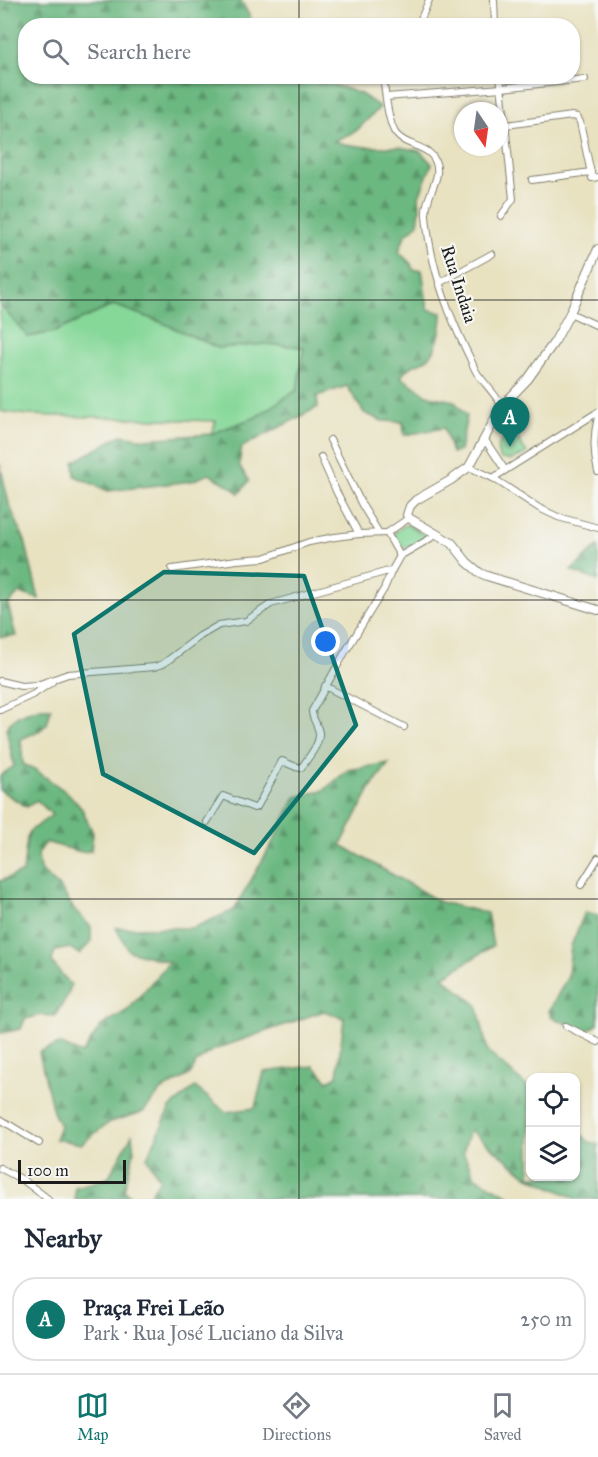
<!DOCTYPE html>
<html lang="en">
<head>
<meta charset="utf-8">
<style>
	body { margin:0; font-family:"IM FELL Great Primer",serif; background:#f6f6f7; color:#1f2937 }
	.controls { position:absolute; right:18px; bottom:18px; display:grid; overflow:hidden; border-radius:12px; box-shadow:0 2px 4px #0004 }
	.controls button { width:54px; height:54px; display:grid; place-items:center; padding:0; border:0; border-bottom:2px solid #e0e1e3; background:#fff; color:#1f2937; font:30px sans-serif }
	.compass { position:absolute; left:454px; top:102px; width:54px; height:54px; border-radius:50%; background:#fff; box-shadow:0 2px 4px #0004; rotate:167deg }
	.scale { position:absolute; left:18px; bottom:15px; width:108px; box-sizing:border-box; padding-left:6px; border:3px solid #1c1c1c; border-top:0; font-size:16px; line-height:21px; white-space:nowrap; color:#1c1c1c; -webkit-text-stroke:4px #f6f6f2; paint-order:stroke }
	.you { position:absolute; left:326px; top:642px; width:21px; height:21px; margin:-15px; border:4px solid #fff; border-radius:50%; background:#1a73e8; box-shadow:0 0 0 9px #1a73e833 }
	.badge { display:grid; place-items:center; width:39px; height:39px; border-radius:50%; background:#0f766e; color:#fff; font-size:20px; font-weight:700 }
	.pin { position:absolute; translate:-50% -50px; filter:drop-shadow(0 2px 3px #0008) }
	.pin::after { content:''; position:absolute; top:32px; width:21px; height:18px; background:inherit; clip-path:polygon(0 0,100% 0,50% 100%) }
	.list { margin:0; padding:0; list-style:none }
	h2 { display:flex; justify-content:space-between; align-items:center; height:78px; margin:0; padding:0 24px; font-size:26px }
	h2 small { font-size:20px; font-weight:400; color:#747a83 }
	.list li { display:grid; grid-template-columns:39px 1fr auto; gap:18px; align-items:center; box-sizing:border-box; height:84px; margin:0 12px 12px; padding:0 12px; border:2px solid #e0e1e3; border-radius:24px }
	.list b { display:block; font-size:22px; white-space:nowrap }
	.list p { margin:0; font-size:20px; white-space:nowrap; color:#747a83 }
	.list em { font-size:20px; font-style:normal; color:#747a83 }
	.icon { flex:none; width:33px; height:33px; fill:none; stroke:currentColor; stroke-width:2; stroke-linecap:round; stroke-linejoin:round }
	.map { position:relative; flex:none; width:598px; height:1199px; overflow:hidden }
	.search { position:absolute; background:#fff; box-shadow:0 2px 4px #0004; left:18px; right:18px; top:18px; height:66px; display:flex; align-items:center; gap:15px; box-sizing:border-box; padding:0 21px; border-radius:24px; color:#747a83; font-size:22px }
	.sheet { height:174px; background:#fff }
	nav { display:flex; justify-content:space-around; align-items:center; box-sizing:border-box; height:84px; border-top:2px solid #e0e1e3; background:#fff; font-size:16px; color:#747a83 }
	nav a { display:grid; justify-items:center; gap:3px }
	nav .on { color:#0f766e }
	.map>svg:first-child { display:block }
	.grass { fill:#86d899; stroke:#517a5a; stroke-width:1.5 }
	.forest { fill:url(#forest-firs); stroke:#446a4e; stroke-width:1.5 }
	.park { fill:url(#park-tufts); stroke:#517a5a; stroke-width:1.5 }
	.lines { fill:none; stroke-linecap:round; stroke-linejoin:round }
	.minor-casing { stroke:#827f6e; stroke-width:8 }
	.tertiary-casing { stroke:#827f6e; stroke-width:10 }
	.minor { stroke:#fff; stroke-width:6 }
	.tertiary { stroke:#fff; stroke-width:8 }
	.marked { fill:#0f766e; fill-opacity:0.2; stroke:#0f766e; stroke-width:4.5; stroke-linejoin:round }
	.grid { fill:none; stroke:#1c1c1c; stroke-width:1.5; stroke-opacity:0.55 }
	.labels { text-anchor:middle; stroke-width:4.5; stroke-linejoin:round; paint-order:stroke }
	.street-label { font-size:18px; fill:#1c1c1c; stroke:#f6f6f2 }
</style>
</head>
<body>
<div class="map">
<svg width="598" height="1199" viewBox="0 0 598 1199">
	<defs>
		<pattern id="forest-firs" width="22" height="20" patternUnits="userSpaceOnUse" patternTransform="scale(1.5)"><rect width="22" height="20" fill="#6cb881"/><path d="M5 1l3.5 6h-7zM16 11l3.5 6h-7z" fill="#589569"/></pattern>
		<pattern id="park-tufts" width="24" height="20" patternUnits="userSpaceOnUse" patternTransform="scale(1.5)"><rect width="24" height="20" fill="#86d899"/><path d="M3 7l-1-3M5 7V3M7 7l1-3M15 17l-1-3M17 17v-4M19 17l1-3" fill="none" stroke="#73b983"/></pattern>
	</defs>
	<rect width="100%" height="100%" fill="#f6f6f2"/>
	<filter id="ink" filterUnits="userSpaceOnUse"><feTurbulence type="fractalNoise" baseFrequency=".0167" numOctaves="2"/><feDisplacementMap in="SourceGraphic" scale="12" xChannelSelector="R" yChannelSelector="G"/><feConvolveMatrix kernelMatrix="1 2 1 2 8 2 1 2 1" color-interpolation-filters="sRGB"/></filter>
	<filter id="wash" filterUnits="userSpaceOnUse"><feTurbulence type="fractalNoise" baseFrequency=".008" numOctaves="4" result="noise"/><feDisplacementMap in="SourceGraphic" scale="24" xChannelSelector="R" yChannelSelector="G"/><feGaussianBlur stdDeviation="1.35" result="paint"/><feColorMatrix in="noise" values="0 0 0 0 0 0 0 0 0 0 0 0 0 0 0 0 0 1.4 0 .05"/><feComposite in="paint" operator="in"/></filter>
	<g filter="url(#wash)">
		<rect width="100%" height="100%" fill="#e8e2c1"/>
		<!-- grass -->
		<polygon class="grass" points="0,305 29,337 54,332 114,305 161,322 218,348 265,344 304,347 297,390 256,417 211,434 216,421 27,415 0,411"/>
		<!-- forest -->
		<g class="forest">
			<path d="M0 0H241L254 25 26 26V76L321 77 332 84 361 94 380 107 356 131 334 141 345 144 366 147H399L420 151 432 164 419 196 420 209 418 224 405 235 399 252 411 264 413 270H422L428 309 442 313C442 325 438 351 428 358 417 367 410 362 401 377L429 396 454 401 467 416 460 451 452 453 444 428 404 435 403 422 382 421 364 413 347 386 317 396 318 407 242 447 239 465 249 481 239 494 230 486 209 474 192 481 108 491 75 476 74 462 121 435 145 439 211 434 256 417 297 390 304 347 265 344 218 348 161 322 114 305 54 332 28 337 0 305Z"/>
			<polygon points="0,464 9,504 25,541 39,599 19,593 8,605 16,636 0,637"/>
			<polygon points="598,546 598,581 571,571"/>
			<path d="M41 708H51L47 724 39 731 21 739 23 764 34 769 69 794 82 809 93 833 91 851 81 852 45 842 38 855 40 870 61 889 74 909 91 927V942L79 954 70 948 55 951 52 961C57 971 65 977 71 985L68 995 55 1016 41 1015 25 1019 21 1029 0 1033V881L23 872 27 838 30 831 52 815 37 800 27 807 0 790V776L14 766 6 728C16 714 25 712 41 708Z"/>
			<polygon points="389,763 371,787 341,845 440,902 487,913 493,946 443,977 477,1005 488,1052 530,1089 530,1176 576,1176 576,1129 589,1142 598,1144 598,1199 577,1199 527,1176 470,1130 463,1152 475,1177 515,1199 147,1199 160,1179 147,1158 170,1108 195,1087 226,1112 255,1108 264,1072 314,1066 328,1081 337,1076 344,1018 324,1011 213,1050 196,1063 191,1074 161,1091 143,1112 110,1122 81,1144 55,1139 60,1126 53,1112 39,1052 59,1044 82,1054 101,1026 128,1010 169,962 129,951 116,928 193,928 234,910 271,845 296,797 324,790 348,770"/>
			<polygon points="585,912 598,915 598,1024 586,1032 551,1017 549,1011 568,976 571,946"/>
			<polygon points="132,1135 134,1152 124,1190 135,1199 75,1199 75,1187 108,1178"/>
		</g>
		<!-- park -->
		<g class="park">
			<path d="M513 432 527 453 512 460 501 459C492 445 502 440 513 432Z"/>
			<polygon points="407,524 424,534 426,536 424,539 406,548 402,546 393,534"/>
		</g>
	</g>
	<g filter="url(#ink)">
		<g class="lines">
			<!-- minor casing -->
			<g class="minor-casing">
				<g id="minor">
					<polyline points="494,0 495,26"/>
					<polyline points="418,26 429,0"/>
					<path d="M383 76C385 91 388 124 396 134 407 148 430 144 436 163 442 180 424 197 426 216 430 264 446 309 467 352 471 359 473 367 477 373 485 384 495 394 502 406"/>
					<polyline points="500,76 513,199 501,216"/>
					<polyline points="386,97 502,88 585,79"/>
					<polyline points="506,125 572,116 577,117 580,122 592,178 598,177"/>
					<polyline points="532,180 591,172"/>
					<polyline points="439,283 492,254"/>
					<polyline points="570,313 598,326"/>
					<path d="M598 417C593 436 593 452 598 472"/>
					<polyline points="330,440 362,505 379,533"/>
					<polyline points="485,440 505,470"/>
					<polyline points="321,457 337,493 359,534"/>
					<polyline points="469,467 493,478 539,508 558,517 598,528"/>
					<polyline points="493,478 598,412"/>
					<polyline points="387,533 409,518"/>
					<polyline points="387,533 400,556"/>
					<polyline points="172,569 237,560 264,558 309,542 335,537 359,534 387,533"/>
					<polyline points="0,681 21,686 37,685 68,674 154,667 163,664 200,636 219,625 246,621 271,604 392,570"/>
					<polyline points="325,686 404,727"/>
					<polyline points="0,710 34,694 52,682"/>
					<path d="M207 822 223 796 254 808 257 807 282 761 296 767 301 768 304 764C310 755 323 740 318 729 316 722 312 718 312 711L344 654 384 589 392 570 400 556 436 535"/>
					<polyline points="581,885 598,858"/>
					<polyline points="566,1026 598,1042"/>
					<polyline points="0,1119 39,1143"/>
					<polyline points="0,1168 23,1180 48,1199"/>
				</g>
			</g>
			<!-- tertiary casing -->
			<g class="tertiary-casing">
				<polyline id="tertiary" points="598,249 570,313 555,341 528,379 502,406 469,467 451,480 416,500 410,506 407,515 409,518 452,543 467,562 480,573 487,576 598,610"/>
			</g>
			<!-- minor -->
			<use href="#minor" class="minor"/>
			<!-- tertiary -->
			<use href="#tertiary" class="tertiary"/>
		</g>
	</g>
	<!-- marked area -->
	<path class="marked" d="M164 572 304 576 356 725 254 853 103 774 74 634Z"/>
	<!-- grid -->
	<path class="grid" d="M299 0V26M299 76V1199M0 300H598M0 600H598M0 899H598"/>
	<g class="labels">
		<!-- street labels -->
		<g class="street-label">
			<text transform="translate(459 284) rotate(72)" y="6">Rua Indaia</text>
		</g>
	</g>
</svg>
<div class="controls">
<button><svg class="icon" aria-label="locate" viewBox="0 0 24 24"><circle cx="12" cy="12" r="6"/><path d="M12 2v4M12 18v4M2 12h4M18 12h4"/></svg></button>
<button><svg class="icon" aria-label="layers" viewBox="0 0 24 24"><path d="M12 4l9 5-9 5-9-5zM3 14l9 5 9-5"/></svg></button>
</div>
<svg class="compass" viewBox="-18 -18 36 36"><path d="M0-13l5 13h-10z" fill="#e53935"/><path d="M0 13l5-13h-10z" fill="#747a83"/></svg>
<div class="scale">100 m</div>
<div class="you"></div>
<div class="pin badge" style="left:510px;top:447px">A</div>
<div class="search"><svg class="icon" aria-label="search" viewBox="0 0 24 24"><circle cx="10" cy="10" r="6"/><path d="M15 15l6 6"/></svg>Search here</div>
</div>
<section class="sheet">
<h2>Nearby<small></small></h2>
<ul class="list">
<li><span class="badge">A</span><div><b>Praça Frei Leão</b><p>Park · Rua José Luciano da Silva</p></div><em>250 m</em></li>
</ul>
</section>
<nav>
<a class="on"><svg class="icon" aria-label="map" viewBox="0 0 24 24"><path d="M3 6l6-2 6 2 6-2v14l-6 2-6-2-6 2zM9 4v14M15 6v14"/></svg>Map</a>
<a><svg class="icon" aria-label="directions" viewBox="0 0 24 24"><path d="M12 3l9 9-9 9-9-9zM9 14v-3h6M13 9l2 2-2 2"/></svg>Directions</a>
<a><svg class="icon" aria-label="saved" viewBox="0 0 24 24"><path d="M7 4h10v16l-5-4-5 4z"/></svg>Saved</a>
</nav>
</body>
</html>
